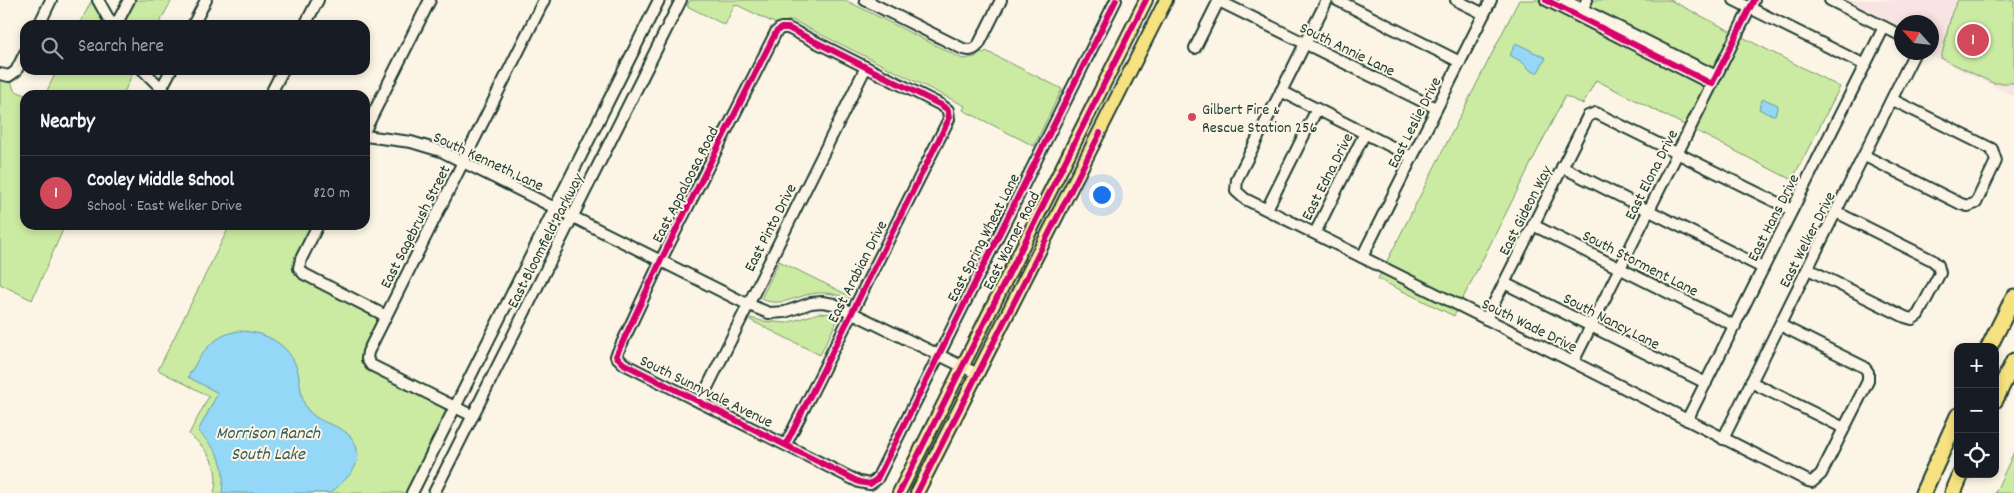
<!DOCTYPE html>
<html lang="en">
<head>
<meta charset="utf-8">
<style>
	body { margin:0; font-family:Dekko,sans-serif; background:#20242c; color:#f1f3f6 }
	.controls { position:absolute; right:15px; bottom:15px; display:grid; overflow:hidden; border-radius:10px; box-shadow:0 2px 8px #0003 }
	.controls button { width:45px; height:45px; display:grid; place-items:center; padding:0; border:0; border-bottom:1px solid #363941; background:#171b24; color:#f1f3f6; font:25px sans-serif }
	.compass { position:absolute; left:1894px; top:15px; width:45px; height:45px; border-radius:50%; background:#171b24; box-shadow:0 2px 8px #0003; rotate:297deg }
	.you { position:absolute; left:1101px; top:194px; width:18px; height:18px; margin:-12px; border:4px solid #fff; border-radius:50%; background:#1a73e8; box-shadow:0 0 0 8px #1a73e833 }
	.badge { display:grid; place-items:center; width:32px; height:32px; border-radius:50%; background:#d1495b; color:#fff; font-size:16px; font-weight:700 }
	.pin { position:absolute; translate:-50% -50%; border:2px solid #fff; box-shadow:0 1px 5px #0006 }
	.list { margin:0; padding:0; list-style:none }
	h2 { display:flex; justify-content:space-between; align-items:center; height:65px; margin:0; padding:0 20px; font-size:21px }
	h2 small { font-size:16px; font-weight:400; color:#9ea1a6 }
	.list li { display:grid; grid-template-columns:32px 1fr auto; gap:15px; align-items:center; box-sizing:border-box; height:75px; padding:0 20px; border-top:1px solid #363941 }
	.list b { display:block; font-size:19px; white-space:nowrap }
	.list p { margin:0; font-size:16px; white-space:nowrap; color:#9ea1a6 }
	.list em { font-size:16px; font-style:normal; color:#9ea1a6 }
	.icon { flex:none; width:28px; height:28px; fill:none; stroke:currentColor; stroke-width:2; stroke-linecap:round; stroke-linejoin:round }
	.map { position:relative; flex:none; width:2014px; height:493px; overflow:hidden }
	.search { position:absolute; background:#171b24; box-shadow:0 2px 8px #0003; left:20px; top:20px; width:350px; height:55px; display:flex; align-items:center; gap:12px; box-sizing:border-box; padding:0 18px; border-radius:15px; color:#9ea1a6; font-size:19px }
	.panel { position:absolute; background:#171b24; box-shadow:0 2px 8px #0003; left:20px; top:90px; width:350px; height:140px; border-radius:15px }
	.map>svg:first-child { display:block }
	.built { fill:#f8e4e3 }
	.green { fill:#cceba2; stroke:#76946b }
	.water { fill:#95d7f7; stroke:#6699a9 }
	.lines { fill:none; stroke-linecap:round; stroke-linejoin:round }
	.minor-casing { stroke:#1f3d34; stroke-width:14 }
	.major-casing { stroke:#1f3d34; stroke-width:16 }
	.highway-casing { stroke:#1f3d34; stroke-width:19 }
	.minor { stroke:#fcf5e5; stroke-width:10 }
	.major { stroke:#f7e281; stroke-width:12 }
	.highway { stroke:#f7e281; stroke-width:15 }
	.cycleway-casing { stroke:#fcf5e5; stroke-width:9 }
	.cycleway { stroke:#d6006c; stroke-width:6 }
	.poi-dot { fill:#d1495b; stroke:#fcf5e5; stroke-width:2 }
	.labels { text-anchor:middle; stroke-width:4; stroke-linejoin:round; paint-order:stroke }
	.street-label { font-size:16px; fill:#1f3d34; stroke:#fcf5e5 }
	.poi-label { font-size:16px; fill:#1f3d34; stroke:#fcf5e5; text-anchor:start }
	.water-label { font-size:18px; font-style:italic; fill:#375c5b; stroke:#fcf5e5 }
</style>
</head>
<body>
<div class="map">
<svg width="2014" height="493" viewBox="0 0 2014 493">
	<rect width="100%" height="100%" fill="#fcf5e5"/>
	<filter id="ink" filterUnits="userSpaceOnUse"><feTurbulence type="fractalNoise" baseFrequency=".02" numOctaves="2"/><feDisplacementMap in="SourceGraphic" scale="10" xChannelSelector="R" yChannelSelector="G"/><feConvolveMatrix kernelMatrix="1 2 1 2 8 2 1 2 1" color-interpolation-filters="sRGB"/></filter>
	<g filter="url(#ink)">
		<!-- built -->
		<polygon class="built" points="1847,0 2014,0 2014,96 1926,53 1932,52 1932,22 1902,22 1901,27"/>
		<!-- green -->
		<g class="green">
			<polygon points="92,0 98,0 112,25 79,25"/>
			<polygon points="129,0 172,0 158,25 117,25"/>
			<polygon points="690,0 845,0 963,59 975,57 981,52 984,53 986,51 1062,89 1034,146 963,110 965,106 792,20 776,24 735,4 725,25 687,6"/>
			<polygon points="1519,0 1670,0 1840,87 1792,180 1596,80 1583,104 1565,96 1454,316 1378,279"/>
			<polygon points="1958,0 2014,0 2014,83 1993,83 1941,58 1952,12"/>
			<polygon points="57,70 134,70 123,95 45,95"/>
			<polygon points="0,79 11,81 14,90 25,95 25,225 65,225 32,300 0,284"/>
			<path d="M230 225H312L295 258C293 266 295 272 301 279L376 316C382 337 348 348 371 371L443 407 447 414 408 493H214C221 467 208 450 189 434L209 396 158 370Z"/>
			<path d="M779 261 850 296 848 299C835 293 821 291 806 295 789 300 778 306 761 299Z"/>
			<polygon points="819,313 833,314 839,317 820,355 750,320 751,318 762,321 786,323"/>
			<polygon points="2014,452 2014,493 1995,493"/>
		</g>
		<!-- water -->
		<g class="water">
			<polygon points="1516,43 1546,58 1538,72 1532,72 1522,62 1510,55"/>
			<polygon points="1764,99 1778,105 1775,115 1768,114 1759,109 1762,100"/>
			<path d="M238 331C267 331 294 346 299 377 301 388 301 401 308 410 317 421 330 423 341 429 348 433 353 438 356 446 364 467 344 480 331 493H222C226 462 219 453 198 431L218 393 188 377C200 355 211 336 238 331Z"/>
		</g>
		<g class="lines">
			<!-- minor casing -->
			<g class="minor-casing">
				<g id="minor">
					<polyline points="98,0 112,25"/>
					<path d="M865 0 963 49C971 51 974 50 979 44L1001 0"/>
					<polyline points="1327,0 1237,179 1236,191 1245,199 1573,362 1808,481 1812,482 1821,474 1868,381 1868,372 1864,367 1780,325"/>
					<polyline points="1337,0 1460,62"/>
					<polyline points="1456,0 1484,14"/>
					<polyline points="1546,0 1712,84"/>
					<polyline points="1564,0 1716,76"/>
					<polyline points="1734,0 1865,65"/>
					<polyline points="1830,0 1902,36"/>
					<polyline points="1219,1 1436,108"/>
					<polyline points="1579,15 1587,0"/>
					<polyline points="39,25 51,0"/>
					<polyline points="116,25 129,0"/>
					<polyline points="193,25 206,0"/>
					<polyline points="305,25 318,0"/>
					<polyline points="1195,48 1219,0"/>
					<polyline points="143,70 168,95"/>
					<polyline points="0,74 9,76 16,71 25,53"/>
					<polyline points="161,89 171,70"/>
					<polyline points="1281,91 1412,157"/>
					<polyline points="270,95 283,70"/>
					<polyline points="365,130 430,0"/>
					<polyline points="365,136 411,142 441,151 747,304 769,313 785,312 811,303 822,302 834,304 978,374"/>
					<polyline points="1865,156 1961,204 1968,206 1976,203 1996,161 1992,149 1893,100"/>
					<polyline points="1562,167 1763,268"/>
					<polyline points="1267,209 1317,109"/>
					<polyline points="318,225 301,259 299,268 304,274 386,316"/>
					<polyline points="1533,225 1735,326"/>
					<polyline points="1315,233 1365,133"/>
					<polyline points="1362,257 1491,0"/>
					<polyline points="1808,269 1905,317 1912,319 1918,315 1940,273 1938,265 1932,260 1836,212"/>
					<polyline points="1504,283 1706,383"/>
					<polyline points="1486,319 1588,116 1596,113 1792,210"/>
					<polyline points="1573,362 1754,0"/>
					<polyline points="1751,382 1844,428"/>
					<polyline points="700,402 866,67"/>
					<polyline points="473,416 371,365 367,359 368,352 544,0"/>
					<polyline points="1687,420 1884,27"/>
					<polyline points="1723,439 1915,52"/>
					<polyline points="786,444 949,119 948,110 941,105 788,28 781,28 776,32 661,260 616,356 624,364 859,482 870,484 877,479 1116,0"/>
					<polyline points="412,493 659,0"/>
					<polyline points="434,493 681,0"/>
				</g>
			</g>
			<!-- major casing -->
			<g class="major-casing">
				<g id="major">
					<polyline points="899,493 1146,0"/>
					<polyline points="917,493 1166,0"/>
				</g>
			</g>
			<!-- highway casing -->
			<g class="highway-casing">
				<g id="highway">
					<polyline points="1989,347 2014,297"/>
					<polyline points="1995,400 2014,361"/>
					<polyline points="1923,493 1958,416"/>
					<polyline points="1953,493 1961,474"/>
				</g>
			</g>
			<!-- minor -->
			<use href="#minor" class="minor"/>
			<!-- major -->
			<use href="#major" class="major"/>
			<!-- highway -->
			<use href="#highway" class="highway"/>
			<!-- cycleway casing -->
			<g class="cycleway-casing">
				<g id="cycleway">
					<polyline points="1546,0 1712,84 1754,0"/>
					<polyline points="786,444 949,119 948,110 941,105 788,28 781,28 776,32 661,260 616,356 624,364 859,482 870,484 877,479 1116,0"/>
					<polyline points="899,493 1146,0"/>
					<polyline points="917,493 1100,133"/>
				</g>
			</g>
			<!-- cycleway -->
			<use href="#cycleway" class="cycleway"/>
		</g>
	</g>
	<!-- markers -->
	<circle class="poi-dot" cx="1192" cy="117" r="5"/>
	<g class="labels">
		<!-- street labels -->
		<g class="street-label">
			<text transform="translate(1348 48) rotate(26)" y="6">South Annie Lane</text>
			<text transform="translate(1413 122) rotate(-63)" y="6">East Leslie Drive</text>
			<text transform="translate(489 160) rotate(25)" y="6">South Kenneth Lane</text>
			<text transform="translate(1650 174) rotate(-63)" y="6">East Elona Drive</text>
			<text transform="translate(1326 176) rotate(-63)" y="6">East Edna Drive</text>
			<text transform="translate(684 184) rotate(-63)" y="6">East Appaloosa Road</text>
			<text transform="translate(1524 210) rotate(-63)" y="6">East Gideon Way</text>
			<text transform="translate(1772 217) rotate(-63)" y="6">East Hans Drive</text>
			<text transform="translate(414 226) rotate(-63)" y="6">East Sagebrush Street</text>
			<text transform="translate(769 227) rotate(-63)" y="6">East Pinto Drive</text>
			<text transform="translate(982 237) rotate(-63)" y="6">East Spring Wheat Lane</text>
			<text transform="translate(1806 239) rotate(-63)" y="6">East Welker Drive</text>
			<text transform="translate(544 240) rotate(-63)" y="6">East Bloomfield Parkway</text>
			<text transform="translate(1010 240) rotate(-63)" y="6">East Warner Road</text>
			<text transform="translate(1641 262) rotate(27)" y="6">South Storment Lane</text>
			<text transform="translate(856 271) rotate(-63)" y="6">East Arabian Drive</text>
			<text transform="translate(1612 320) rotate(27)" y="6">South Nancy Lane</text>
			<text transform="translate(1530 324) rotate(26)" y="6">South Wade Drive</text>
			<text transform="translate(707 390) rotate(26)" y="6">South Sunnyvale Avenue</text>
		</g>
		<!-- poi labels -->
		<g class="poi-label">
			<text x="1202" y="114">Gilbert Fire &amp;<tspan x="1202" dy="18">Rescue Station 256</tspan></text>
		</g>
		<!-- water labels -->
		<g class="water-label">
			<text x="268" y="438">Morrison Ranch<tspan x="268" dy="21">South Lake</tspan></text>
		</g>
	</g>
</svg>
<div class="controls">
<button>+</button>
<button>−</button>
<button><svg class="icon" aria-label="locate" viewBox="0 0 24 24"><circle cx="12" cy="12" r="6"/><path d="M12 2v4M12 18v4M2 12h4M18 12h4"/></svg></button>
</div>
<svg class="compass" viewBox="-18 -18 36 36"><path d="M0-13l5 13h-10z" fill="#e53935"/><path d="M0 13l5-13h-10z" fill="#9ea1a6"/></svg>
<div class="you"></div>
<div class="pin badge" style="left:1973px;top:40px">1</div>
<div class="search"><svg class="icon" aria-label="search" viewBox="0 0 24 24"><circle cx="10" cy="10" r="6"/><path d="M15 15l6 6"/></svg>Search here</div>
<section class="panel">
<h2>Nearby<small></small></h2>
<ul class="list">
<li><span class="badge">1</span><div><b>Cooley Middle School</b><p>School · East Welker Drive</p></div><em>820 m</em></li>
</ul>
</section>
</div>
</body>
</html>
